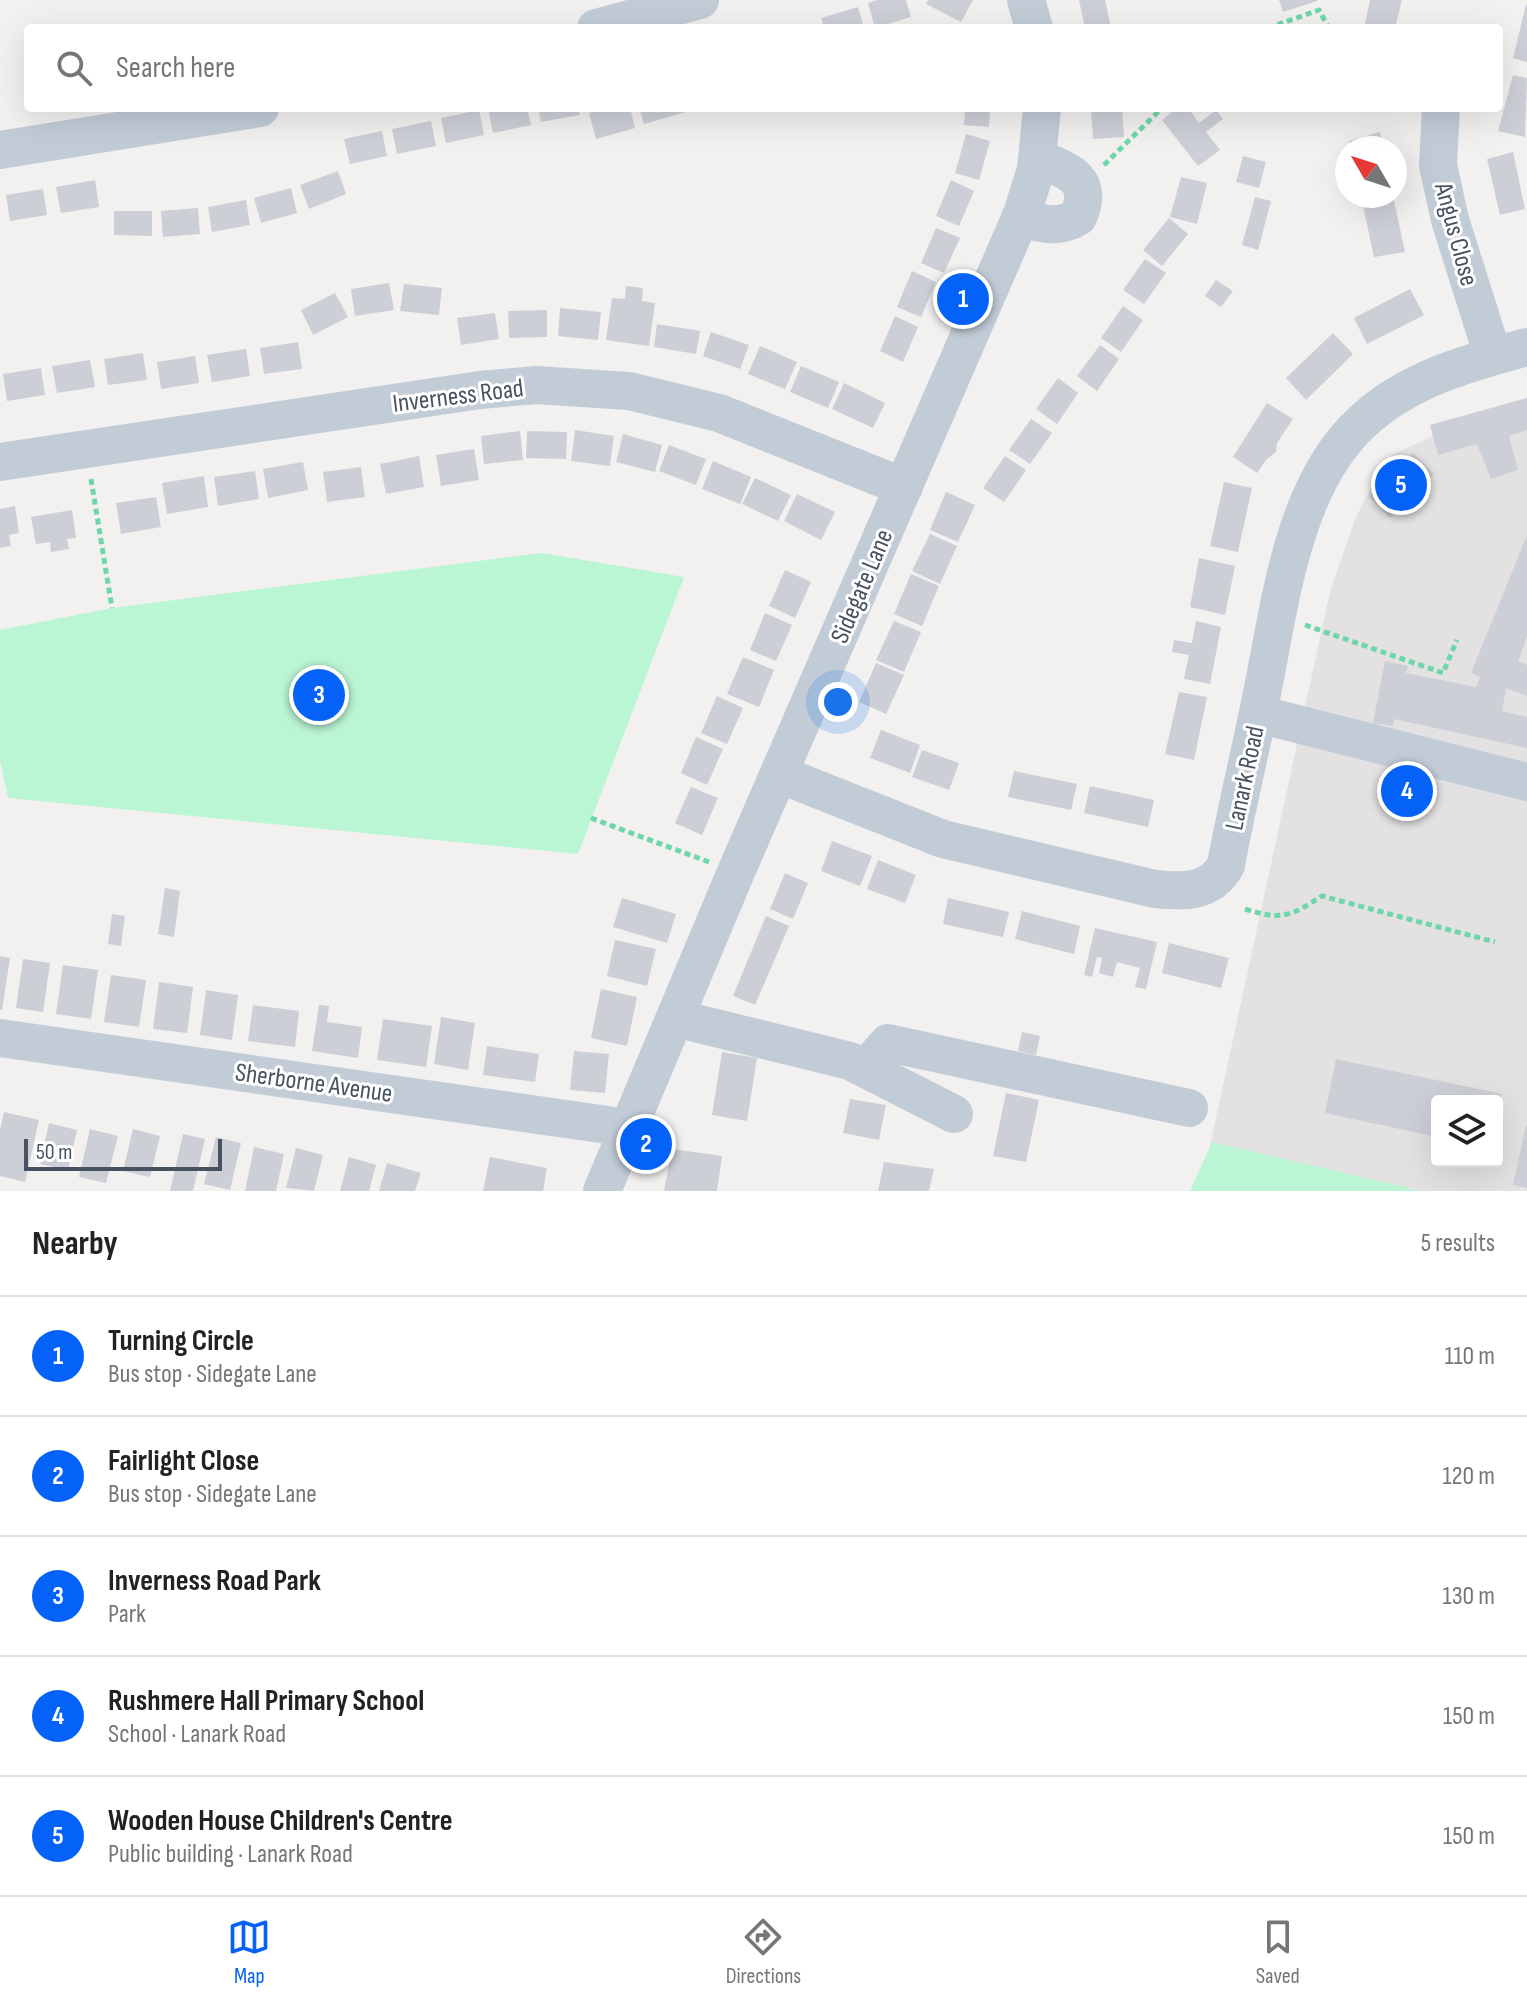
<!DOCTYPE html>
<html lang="en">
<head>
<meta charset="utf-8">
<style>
	body { margin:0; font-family:"Sofia Sans Condensed",sans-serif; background:#f2f2f2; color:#222 }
	.controls { position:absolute; right:24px; bottom:24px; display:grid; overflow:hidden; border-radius:8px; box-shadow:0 8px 32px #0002 }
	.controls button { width:72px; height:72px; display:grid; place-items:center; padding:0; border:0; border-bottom:2px solid #e0e0e0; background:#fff; color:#222; font:40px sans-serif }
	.compass { position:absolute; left:1335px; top:136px; width:72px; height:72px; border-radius:50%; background:#fff; box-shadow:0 8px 32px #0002; rotate:309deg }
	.scale { position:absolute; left:24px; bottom:20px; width:198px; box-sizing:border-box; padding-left:8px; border:4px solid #465260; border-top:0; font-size:22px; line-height:28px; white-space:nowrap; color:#465260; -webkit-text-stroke:6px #fff; paint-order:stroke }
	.you { position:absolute; left:838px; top:702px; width:28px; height:28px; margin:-20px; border:6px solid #fff; border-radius:50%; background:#1a73e8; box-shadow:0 0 0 12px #1a73e833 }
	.badge { display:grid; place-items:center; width:52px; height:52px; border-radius:50%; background:#0462f9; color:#fff; font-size:26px; font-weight:700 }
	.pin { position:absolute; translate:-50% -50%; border:4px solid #fff; box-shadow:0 2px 8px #0006 }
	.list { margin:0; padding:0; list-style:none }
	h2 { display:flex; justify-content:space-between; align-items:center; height:104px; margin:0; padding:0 32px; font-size:34px }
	h2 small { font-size:26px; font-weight:400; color:#767676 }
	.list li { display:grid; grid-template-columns:52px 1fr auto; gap:24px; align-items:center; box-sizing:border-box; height:120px; padding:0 32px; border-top:2px solid #e0e0e0 }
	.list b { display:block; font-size:30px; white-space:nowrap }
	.list p { margin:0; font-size:26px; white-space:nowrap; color:#767676 }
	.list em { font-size:26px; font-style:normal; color:#767676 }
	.icon { flex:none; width:44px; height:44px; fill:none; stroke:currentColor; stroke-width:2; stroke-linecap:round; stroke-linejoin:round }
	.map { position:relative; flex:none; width:1527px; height:1191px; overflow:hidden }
	.search { position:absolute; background:#fff; box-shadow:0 8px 32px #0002; left:24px; right:24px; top:24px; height:88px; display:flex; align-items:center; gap:20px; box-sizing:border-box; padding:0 28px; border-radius:8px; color:#767676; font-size:30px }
	.sheet { height:704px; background:#fff }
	nav { display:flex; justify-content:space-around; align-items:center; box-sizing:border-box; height:112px; border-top:2px solid #e0e0e0; background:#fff; font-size:22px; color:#767676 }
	nav a { display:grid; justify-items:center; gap:4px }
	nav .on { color:#0462f9 }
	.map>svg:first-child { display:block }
	.education { fill:#e4e1e2; fill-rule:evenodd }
	.green { fill:#baf5d4 }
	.building { fill:#cccfd6 }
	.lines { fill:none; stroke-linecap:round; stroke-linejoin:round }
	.path { stroke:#6ed7a9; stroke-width:5; stroke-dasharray:6 4; stroke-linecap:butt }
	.minor { stroke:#c2ccd7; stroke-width:38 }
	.labels { text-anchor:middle; stroke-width:6; stroke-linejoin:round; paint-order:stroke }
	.street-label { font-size:26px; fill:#465260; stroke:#fff }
</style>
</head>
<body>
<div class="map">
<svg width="1527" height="1191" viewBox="0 0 1527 1191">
	<rect width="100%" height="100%" fill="#f3f0f0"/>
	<!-- education -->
	<path class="education" d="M1527 404V1191H1395L1209 1150 1330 592 1355 519 1384 462 1392 455 1459 424ZM1437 1101H1497V1161H1437Z"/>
	<!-- green -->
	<g class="green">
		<polygon points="542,553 684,577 578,854 8,798 0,760 0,630 112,608"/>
		<polygon points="1212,1142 1421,1191 1190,1191"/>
	</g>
	<!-- building -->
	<g class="building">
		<polygon points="877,0 906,0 911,17 875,28 868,3"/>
		<polygon points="928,0 973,0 961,22 926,4"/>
		<polygon points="1079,0 1105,0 1111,28 1085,28"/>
		<polygon points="1279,0 1317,0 1317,1 1283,12"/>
		<polygon points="1370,0 1402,0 1395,28 1364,28"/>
		<polygon points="1526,5 1527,5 1527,62 1513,58"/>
		<polygon points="858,7 864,28 824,28 821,18"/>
		<polygon points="1513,75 1527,78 1525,137 1498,131"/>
		<polygon points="488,108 527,108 531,125 493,133"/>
		<polygon points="538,108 578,108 580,115 541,122"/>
		<polygon points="609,108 630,108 635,128 596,139 589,113"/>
		<polygon points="639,108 696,108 696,109 644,124"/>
		<polygon points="965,108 990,108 989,127 964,125"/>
		<polygon points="1091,108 1122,108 1124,137 1093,139"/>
		<polygon points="1177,108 1188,108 1199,123 1216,110 1223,119 1206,132 1220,150 1198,166 1162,120"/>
		<polygon points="479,110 484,135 446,143 441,118"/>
		<polygon points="431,121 436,146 397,154 392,129"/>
		<polygon points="382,131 387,156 350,164 344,139"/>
		<polygon points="1380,132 1383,148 1351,148 1349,141"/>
		<polygon points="966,134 990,141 979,180 955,173"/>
		<polygon points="1513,152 1525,209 1500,215 1487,159"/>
		<polygon points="1243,156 1266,162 1259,188 1236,182"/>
		<polygon points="338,171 346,194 309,209 300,185"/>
		<polygon points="1181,177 1207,183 1197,224 1170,217"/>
		<polygon points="95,180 99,207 61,213 56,187"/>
		<polygon points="951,180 974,191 959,226 936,216"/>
		<polygon points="291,188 297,213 261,223 254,198"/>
		<polygon points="43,189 47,215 10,221 6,195"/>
		<polygon points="1361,196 1393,196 1405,252 1374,257"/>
		<polygon points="1255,197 1271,201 1258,250 1242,245"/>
		<polygon points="246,200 250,225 212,232 208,207"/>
		<polygon points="198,208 200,234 163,237 161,211"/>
		<polygon points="114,211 152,211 152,236 114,235"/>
		<polygon points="1169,218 1188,234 1162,266 1143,250"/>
		<polygon points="936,228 960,238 944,273 921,263"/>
		<polygon points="1145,259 1166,273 1144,304 1123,290"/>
		<polygon points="912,271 936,282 921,317 897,307"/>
		<polygon points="1216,280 1233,291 1221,307 1205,296"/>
		<polygon points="389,283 394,310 355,316 351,289"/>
		<polygon points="404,284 442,288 439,315 400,311"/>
		<polygon points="626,286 643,288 642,301 655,303 649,346 606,340 612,298 625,299"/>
		<polygon points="1410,289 1424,315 1367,344 1354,318"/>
		<polygon points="335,293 348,317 313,335 301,310"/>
		<polygon points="1123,306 1143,320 1121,352 1101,338"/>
		<polygon points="560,308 601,312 598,340 558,336"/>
		<polygon points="547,310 547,337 509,338 508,311"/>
		<polygon points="495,313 499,339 461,345 457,318"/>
		<polygon points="895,316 918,327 903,362 880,351"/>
		<polygon points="657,324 700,331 696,354 654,347"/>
		<polygon points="711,332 749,345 740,369 703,356"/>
		<polygon points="1333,333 1353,354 1306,400 1286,378"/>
		<polygon points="298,342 302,369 264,374 260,348"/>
		<polygon points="1100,345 1119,359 1097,391 1077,376"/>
		<polygon points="760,346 797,362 785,389 748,374"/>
		<polygon points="246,349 250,376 212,382 207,355"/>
		<polygon points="143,353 147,380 108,385 104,359"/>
		<polygon points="195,356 199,383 161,389 157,362"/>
		<polygon points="90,360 95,387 57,393 52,366"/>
		<polygon points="801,366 839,382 828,408 790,392"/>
		<polygon points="41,368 45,395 7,401 3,374"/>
		<polygon points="1058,378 1078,393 1057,424 1036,409"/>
		<polygon points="844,383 885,403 873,428 832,409"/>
		<polygon points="1527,398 1527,430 1509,436 1518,470 1491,479 1477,444 1438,455 1430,425"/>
		<polygon points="1267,403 1293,419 1277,443 1276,452 1266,460 1257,473 1233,457"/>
		<polygon points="1031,419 1052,433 1030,464 1009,450"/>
		<polygon points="575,430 614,436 610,466 571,461"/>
		<polygon points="520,431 523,460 484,464 481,436"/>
		<polygon points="527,431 567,432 566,459 526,458"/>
		<polygon points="623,434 662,445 655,472 616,462"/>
		<polygon points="669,445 706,459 696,485 659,471"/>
		<polygon points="474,449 479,480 441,486 436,455"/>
		<polygon points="1413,453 1434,474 1390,518 1369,497"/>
		<polygon points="419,456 424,487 386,494 380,464"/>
		<polygon points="1005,456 1026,470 1004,502 983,488"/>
		<polygon points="713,461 751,477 740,504 702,489"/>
		<polygon points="303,462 308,490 268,498 263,469"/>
		<polygon points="361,467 365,497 327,502 323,472"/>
		<polygon points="255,471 259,499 218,506 214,477"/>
		<polygon points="204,476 208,507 167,514 162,483"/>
		<polygon points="755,478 791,495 778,521 742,504"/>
		<polygon points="1224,482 1252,488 1238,552 1210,546"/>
		<polygon points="946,492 975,505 958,542 930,530"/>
		<polygon points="797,494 835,512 821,540 784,521"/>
		<polygon points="156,497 161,527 121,534 116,503"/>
		<polygon points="15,506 19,533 9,535 11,546 0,548 0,509"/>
		<polygon points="72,510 76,538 67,539 69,549 51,552 50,542 36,544 31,517"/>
		<polygon points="930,534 957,546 940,584 912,571"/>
		<polygon points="1527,535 1527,637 1518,661 1527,665 1527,696 1506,688 1502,711 1527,717 1527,748 1394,719 1393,726 1373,723 1385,661 1408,666 1406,673 1476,687 1480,677 1471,673"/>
		<polygon points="1199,558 1235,566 1225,615 1190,607"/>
		<polygon points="785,570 811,582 795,618 769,606"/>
		<polygon points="911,574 939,586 922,626 894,614"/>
		<polygon points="765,613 792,625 776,661 750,650"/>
		<polygon points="894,621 921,632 904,672 876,660"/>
		<polygon points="1196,621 1221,627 1210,684 1184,679 1189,655 1172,652 1174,640 1192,643"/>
		<polygon points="743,657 774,670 759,707 727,694"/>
		<polygon points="876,663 904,675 886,714 859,702"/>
		<polygon points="1179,692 1207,697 1194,760 1165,754"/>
		<polygon points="717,696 743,708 727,744 701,733"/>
		<polygon points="881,730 920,745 910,773 870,758"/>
		<polygon points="696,737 723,749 707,785 681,773"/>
		<polygon points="922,750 959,763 949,790 912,777"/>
		<polygon points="1014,771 1077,784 1071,810 1008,797"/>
		<polygon points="1090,786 1154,800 1148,827 1084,813"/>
		<polygon points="691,787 718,798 702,835 675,823"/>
		<polygon points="832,841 872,856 860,886 821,871"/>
		<polygon points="878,860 916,875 905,903 867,889"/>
		<polygon points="785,873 808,883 793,919 770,909"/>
		<polygon points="165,888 180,891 174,937 158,934"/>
		<polygon points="622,898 676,914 667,943 613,927"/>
		<polygon points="948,898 1009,912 1003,937 943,924"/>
		<polygon points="1022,911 1080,926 1074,954 1015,939"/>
		<polygon points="112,914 125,916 121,946 108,944"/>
		<polygon points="766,916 789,926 755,1005 733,996"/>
		<polygon points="1095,928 1157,942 1146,989 1135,987 1140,968 1117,962 1113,977 1099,973 1102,958 1097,957 1092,977 1084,975"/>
		<polygon points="615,940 656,949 647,986 607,976"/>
		<polygon points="1169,943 1229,958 1221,988 1162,973"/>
		<polygon points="0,956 10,958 2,1010 0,1010"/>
		<polygon points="23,959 50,963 43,1012 16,1008"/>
		<polygon points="63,965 98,970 91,1019 56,1014"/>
		<polygon points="111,975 146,980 139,1027 104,1022"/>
		<polygon points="159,982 193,987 187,1033 153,1029"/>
		<polygon points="601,989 637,997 627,1046 591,1038"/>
		<polygon points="206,990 238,995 232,1040 200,1035"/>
		<polygon points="253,1005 299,1011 295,1047 248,1041"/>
		<polygon points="319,1005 329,1006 327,1022 362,1027 358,1058 312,1051"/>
		<polygon points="441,1017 475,1023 468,1070 434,1064"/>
		<polygon points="383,1019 432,1026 426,1067 377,1060"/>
		<polygon points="1022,1032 1040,1036 1036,1055 1018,1051"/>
		<polygon points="487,1046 539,1054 535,1082 483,1075"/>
		<polygon points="574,1051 609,1054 605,1093 570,1090"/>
		<polygon points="722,1052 757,1058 747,1121 712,1115"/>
		<polygon points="1336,1059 1502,1094 1498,1112 1497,1101 1437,1101 1437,1137 1325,1113"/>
		<polygon points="1006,1093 1039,1100 1026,1162 993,1156"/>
		<polygon points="850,1099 886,1105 879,1140 843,1133"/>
		<polygon points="4,1112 39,1120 25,1182 0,1176 0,1130"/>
		<polygon points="49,1123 77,1130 68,1170 40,1164"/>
		<polygon points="1526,1126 1527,1126 1527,1188 1513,1185"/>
		<polygon points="90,1129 118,1136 106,1183 79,1177"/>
		<polygon points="133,1129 160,1136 150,1177 123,1171"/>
		<polygon points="183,1134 205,1139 193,1191 170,1191"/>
		<polygon points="216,1137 241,1143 230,1190 204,1184"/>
		<polygon points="254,1147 284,1154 276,1191 245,1191"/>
		<polygon points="296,1148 323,1155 314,1191 286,1188"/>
		<polygon points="672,1149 722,1156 717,1191 664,1191"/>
		<polygon points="349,1157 376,1165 369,1191 340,1191"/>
		<polygon points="490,1157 547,1168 543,1191 483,1191"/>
		<polygon points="884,1162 934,1169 929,1191 878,1191"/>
		<polygon points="387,1163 421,1173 415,1191 379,1191"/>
	</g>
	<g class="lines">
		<!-- path -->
		<g class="path">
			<polyline points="1268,28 1319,10 1329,28"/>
			<polyline points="1104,165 1162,108"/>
			<polyline points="91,479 112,608"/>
			<polyline points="1305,625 1443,673 1457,640"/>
			<polyline points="591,818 709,862"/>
			<path d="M1245 909C1282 921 1291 916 1322 896L1495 942"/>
		</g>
		<!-- minor -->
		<g class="minor">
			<polyline points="1026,0 1034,28"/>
			<polyline points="596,28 700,0"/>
			<polyline points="1441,108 1438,165 1450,220 1493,356"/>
			<polyline points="0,150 260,108"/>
			<path d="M1020 218C1042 224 1058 229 1078 217 1095 179 1068 170 1038 159"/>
			<polyline points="0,462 480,390 536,385 629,391 719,413 904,487"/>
			<polyline points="1258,714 1527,782"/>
			<path d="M779 774 943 839 1155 889C1183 892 1211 893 1226 865 1236 809 1250 754 1261 698 1280 608 1291 487 1362 422 1408 379 1468 363 1527 347"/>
			<polyline points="675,1018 850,1061 954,1114"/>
			<polyline points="0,1038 608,1125 627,1130"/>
			<polyline points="866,1068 888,1043 1189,1108"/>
			<polyline points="602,1191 736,872 1022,214 1036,169 1042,108"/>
		</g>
	</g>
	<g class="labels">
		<!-- street labels -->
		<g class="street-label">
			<text transform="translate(1457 234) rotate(75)" y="9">Angus Close</text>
			<text transform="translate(458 395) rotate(-7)" y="9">Inverness Road</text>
			<text transform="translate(861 586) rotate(-67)" y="9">Sidegate Lane</text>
			<text transform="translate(1244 778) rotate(-78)" y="9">Lanark Road</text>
			<text transform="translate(314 1082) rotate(8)" y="9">Sherborne Avenue</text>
		</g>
	</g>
</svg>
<div class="controls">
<button><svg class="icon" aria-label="layers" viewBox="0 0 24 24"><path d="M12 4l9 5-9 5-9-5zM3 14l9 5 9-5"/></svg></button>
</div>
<svg class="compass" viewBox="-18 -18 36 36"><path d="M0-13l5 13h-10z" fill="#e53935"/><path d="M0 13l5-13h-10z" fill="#767676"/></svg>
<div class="scale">50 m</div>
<div class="you"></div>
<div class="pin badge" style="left:963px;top:299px">1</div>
<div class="pin badge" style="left:646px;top:1144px">2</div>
<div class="pin badge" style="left:319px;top:695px">3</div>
<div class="pin badge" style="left:1407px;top:791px">4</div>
<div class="pin badge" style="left:1401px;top:485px">5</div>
<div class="search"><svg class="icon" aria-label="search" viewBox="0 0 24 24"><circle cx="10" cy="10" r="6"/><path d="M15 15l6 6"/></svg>Search here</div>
</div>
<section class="sheet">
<h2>Nearby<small>5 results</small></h2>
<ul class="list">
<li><span class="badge">1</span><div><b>Turning Circle</b><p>Bus stop · Sidegate Lane</p></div><em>110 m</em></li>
<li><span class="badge">2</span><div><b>Fairlight Close</b><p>Bus stop · Sidegate Lane</p></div><em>120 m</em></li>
<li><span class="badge">3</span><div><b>Inverness Road Park</b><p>Park</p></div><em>130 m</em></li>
<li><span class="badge">4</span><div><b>Rushmere Hall Primary School</b><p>School · Lanark Road</p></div><em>150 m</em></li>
<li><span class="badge">5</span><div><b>Wooden House Children's Centre</b><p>Public building · Lanark Road</p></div><em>150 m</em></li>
</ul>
</section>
<nav>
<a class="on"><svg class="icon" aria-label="map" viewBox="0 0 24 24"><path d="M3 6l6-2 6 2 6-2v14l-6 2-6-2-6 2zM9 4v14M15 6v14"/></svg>Map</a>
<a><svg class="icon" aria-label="directions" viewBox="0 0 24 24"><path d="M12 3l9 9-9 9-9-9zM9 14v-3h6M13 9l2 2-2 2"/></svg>Directions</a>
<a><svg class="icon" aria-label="saved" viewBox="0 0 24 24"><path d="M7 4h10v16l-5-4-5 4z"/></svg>Saved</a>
</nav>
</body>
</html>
